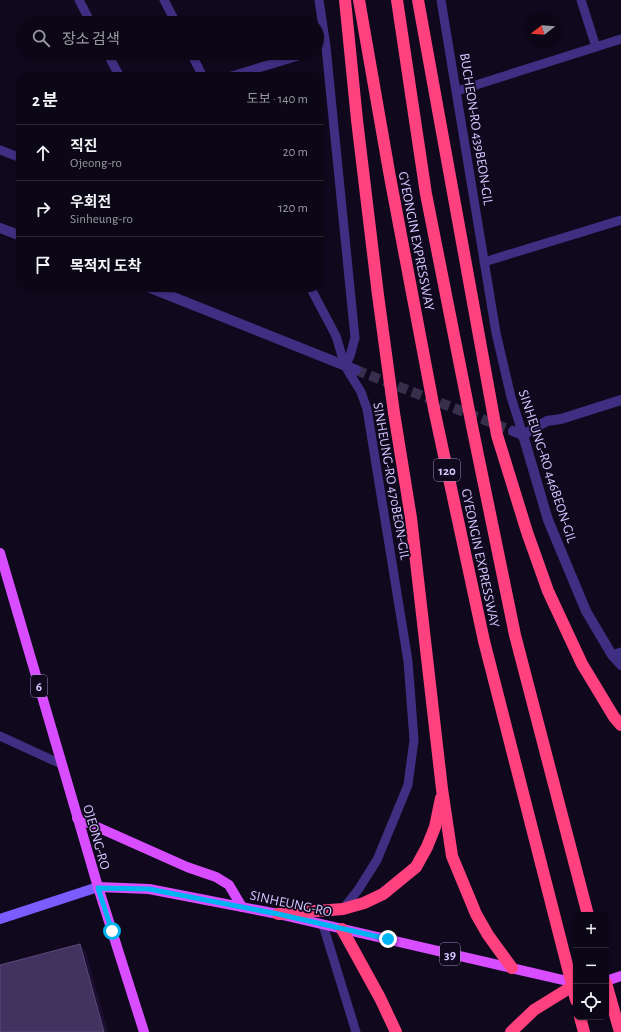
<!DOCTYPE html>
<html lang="ko">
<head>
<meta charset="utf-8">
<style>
	body { margin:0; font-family:"Alegreya Sans","Noto Sans KR",sans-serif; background:#15101f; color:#f1f3f6 }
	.controls { position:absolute; right:12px; bottom:12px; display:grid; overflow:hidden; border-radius:8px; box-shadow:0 1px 3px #0004 }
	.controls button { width:36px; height:36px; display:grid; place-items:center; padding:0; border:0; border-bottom:1px solid #2c2835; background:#0c0716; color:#f1f3f6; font:20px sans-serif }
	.compass { position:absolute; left:525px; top:12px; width:36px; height:36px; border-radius:50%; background:#0c0716; box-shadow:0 1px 3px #0004; rotate:253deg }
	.stop { position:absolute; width:12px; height:12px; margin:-9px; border:3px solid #00b3f1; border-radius:50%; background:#fff }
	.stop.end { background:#00b3f1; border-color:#fff; box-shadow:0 1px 4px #0008 }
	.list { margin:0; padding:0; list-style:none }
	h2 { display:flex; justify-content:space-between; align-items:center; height:52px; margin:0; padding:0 16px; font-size:17px }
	h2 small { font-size:13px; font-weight:400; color:#9a99a1 }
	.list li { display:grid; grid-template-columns:26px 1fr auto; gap:12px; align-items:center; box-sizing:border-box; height:56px; padding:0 16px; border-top:1px solid #2c2835 }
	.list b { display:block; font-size:15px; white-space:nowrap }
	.list p { margin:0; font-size:13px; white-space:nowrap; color:#9a99a1 }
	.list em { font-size:13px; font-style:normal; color:#9a99a1 }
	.icon { flex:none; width:22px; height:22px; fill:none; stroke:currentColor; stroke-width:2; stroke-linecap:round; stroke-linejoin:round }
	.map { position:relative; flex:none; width:621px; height:1032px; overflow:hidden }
	.search { position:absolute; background:#0c0716; box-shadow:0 1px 3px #0004; left:16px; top:16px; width:308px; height:44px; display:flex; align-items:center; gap:10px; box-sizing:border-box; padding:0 14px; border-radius:22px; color:#9a99a1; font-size:15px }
	.panel { position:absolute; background:#0c0716; box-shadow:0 1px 3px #0004; left:16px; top:72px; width:308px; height:220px; border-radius:16px }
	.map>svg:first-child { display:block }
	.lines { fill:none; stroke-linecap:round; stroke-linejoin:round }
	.street-tunnel { stroke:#372f4b; stroke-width:10; stroke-dasharray:10 5; stroke-linecap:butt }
	.lane { stroke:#3f2f82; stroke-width:9 }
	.street { stroke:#3f2f82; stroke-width:10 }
	.secondary { stroke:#7a5dff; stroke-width:10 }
	.primary { stroke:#d84dff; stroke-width:10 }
	.highway { stroke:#ff417f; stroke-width:12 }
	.shaded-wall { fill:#1c1032 }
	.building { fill:#423260; stroke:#594979 }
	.route { stroke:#00b3f1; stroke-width:5 }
	.labels { text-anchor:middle; stroke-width:3.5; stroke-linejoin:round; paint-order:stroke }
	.shield { fill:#10091e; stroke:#9a8dbc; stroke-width:1 }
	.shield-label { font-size:13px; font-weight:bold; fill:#d5c6ff }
	.street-label { font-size:14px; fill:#d5c6ff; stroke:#10091e }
</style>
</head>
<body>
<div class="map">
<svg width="621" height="1032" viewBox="0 0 621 1032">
	<rect width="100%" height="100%" fill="#10091e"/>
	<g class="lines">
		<!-- street-tunnel -->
		<polyline class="street-tunnel" points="356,370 513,431"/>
		<!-- lane -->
		<g class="lane">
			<polyline points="79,0 91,23"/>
			<polyline points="164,0 176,23"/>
			<polyline points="319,0 326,47 355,338 350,356 345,366"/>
			<polyline points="441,0 496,333 511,397 523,435"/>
			<polyline points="581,0 596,47"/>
			<polyline points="107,53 120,77"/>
			<polyline points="191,53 203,77"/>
			<polyline points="228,77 308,53"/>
			<polyline points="457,91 621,39"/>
			<polyline points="0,150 21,158"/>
			<polyline points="484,262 621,220"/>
			<polyline points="310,287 336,336 345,366 361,392 367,409 408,661 414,740 408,785 377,860 358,890 343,909"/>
			<polyline points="612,655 621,652"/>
			<polyline points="0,736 61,764"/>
			<polyline points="323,925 356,1032"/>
		</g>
		<!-- street -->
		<g class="street">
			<polyline points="0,228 21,236"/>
			<polyline points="148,287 356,370"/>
			<polyline points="513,431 523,435"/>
			<polyline points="523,435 548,520 586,611 612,655 621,665"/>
			<polyline points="523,435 547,421 561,419 621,400"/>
		</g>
		<!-- secondary -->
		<polyline class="secondary" points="0,919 98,887"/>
		<!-- primary -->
		<g class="primary">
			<polyline points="0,553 98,887 144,1032"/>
			<polyline points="77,818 187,867 216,877 229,885 242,907"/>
			<polyline points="98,887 149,889 278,914 576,983"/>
			<polyline points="606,981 621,976"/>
		</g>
		<!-- highway -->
		<g class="highway">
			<polyline points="345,0 357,120 378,295 394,413 411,518 442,789 452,856 476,914 488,935 512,968"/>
			<polyline points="359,0 390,177 434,409 484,641 576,1000"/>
			<polyline points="397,0 426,194 472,426 515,635 588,915"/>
			<polyline points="418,0 497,435 527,532 548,591 582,664 614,717 621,725"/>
			<polyline points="278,914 343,909 364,903 383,894 416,867 427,847 435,827 441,798"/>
			<polyline points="342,929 380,998 396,1032"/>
			<polyline points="606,983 620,1032"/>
			<polyline points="580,1017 584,1032"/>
			<polyline points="511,1032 534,1010 576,984"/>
		</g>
	</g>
	<!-- shaded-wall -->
	<polygon class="shaded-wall" points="80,944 86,953 108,1032 104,1032"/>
	<!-- building -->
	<polygon class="building" points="80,944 104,1032 0,1032 0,965"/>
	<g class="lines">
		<!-- route -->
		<polyline class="route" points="112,931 98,888 149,889 278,914 388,939"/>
	</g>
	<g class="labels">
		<!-- shield labels -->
		<g class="shield">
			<rect x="434" y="459" width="26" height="22" rx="3"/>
			<rect x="31" y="675" width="16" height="22" rx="3"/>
			<rect x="440" y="943" width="20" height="22" rx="3"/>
		</g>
		<g class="shield-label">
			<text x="447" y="475">120</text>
			<text x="39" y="691">6</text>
			<text x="450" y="959">39</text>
		</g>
		<!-- street labels -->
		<g class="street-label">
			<text transform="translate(477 129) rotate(81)" y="5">BUCHEON-RO 439BEON-GIL</text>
			<text transform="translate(417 241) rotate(79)" y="5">GYEONGIN EXPRESSWAY</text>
			<text transform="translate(548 466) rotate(72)" y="5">SINHEUNG-RO 446BEON-GIL</text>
			<text transform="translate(392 481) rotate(80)" y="5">SINHEUNG-RO 470BEON-GIL</text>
			<text transform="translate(481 558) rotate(78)" y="5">GYEONGIN EXPRESSWAY</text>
			<text transform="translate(97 837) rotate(74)" y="5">OJEONG-RO</text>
			<text transform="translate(291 903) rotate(12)" y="5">SINHEUNG-RO</text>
		</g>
	</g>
</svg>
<div class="controls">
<button>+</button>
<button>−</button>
<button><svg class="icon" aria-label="locate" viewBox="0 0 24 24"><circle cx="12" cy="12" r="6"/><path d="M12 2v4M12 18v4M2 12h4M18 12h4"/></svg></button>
</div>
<svg class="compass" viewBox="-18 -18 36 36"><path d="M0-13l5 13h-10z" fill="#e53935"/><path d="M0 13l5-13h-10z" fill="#9a99a1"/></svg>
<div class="stop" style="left:112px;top:931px"></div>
<div class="stop end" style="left:388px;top:939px"></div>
<div class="search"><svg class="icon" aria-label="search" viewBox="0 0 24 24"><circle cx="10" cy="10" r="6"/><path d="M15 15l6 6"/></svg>장소 검색</div>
<section class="panel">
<h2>2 분<small>도보 · 140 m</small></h2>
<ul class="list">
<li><svg class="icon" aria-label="ahead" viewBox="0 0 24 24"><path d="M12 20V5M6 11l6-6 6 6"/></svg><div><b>직진</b><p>Ojeong-ro</p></div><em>20 m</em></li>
<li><svg class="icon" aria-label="right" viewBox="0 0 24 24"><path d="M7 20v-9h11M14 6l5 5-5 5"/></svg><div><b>우회전</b><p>Sinheung-ro</p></div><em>120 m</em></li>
<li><svg class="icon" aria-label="arrive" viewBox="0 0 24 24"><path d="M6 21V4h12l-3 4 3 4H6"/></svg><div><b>목적지 도착</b></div></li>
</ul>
</section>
</div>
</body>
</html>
